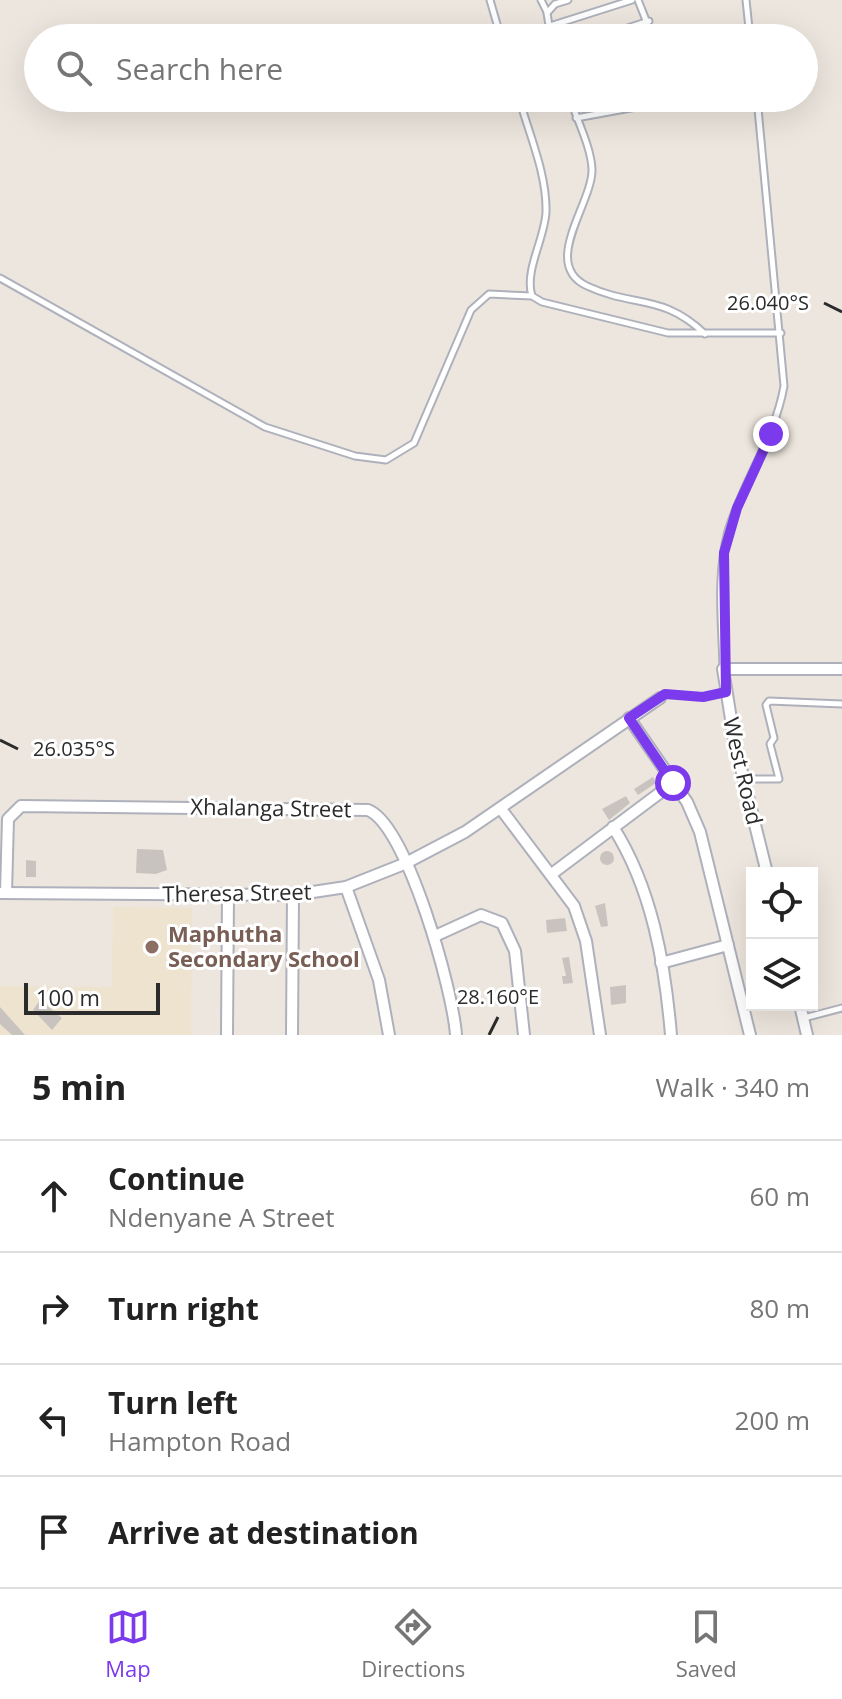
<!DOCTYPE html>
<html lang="en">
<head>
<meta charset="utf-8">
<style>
	body { margin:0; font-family:"Open Sans",sans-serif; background:#f2f2f2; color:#222 }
	.controls { position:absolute; right:24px; bottom:24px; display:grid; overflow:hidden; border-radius:0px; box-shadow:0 8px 32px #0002 }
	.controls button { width:72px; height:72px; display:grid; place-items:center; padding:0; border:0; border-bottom:2px solid #e0e0e0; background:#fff; color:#222; font:40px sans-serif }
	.scale { position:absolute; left:24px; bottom:20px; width:136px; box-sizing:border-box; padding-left:8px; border:4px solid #2b2b2b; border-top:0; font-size:22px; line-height:28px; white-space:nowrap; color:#2b2b2b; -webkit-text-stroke:6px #fff; paint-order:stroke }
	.stop { position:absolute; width:24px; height:24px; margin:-18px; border:6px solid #7c3aed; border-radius:50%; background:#fff }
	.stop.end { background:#7c3aed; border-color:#fff; box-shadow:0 2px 8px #0008 }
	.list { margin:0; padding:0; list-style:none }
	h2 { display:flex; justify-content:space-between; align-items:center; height:104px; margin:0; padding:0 32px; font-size:34px }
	h2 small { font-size:26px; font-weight:400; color:#767676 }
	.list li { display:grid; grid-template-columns:52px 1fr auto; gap:24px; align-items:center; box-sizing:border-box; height:112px; padding:0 32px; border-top:2px solid #e0e0e0 }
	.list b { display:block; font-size:30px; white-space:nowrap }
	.list p { margin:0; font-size:26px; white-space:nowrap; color:#767676 }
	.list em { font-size:26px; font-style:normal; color:#767676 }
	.icon { flex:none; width:44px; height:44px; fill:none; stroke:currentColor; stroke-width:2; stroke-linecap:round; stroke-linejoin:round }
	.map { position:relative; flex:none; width:842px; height:1035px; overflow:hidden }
	.search { position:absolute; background:#fff; box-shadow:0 8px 32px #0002; left:24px; right:24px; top:24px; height:88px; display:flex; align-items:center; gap:20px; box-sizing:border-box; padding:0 28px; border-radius:44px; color:#767676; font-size:30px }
	.sheet { height:552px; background:#fff }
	nav { display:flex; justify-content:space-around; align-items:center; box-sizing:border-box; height:112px; border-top:2px solid #e0e0e0; background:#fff; font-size:22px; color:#767676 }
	nav a { display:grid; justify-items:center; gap:4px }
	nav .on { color:#7c3aed }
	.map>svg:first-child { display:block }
	.education { fill:#ede3ce }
	.building { fill:#c8c3be }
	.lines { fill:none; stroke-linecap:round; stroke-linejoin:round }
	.service-casing { stroke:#aeb1bb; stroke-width:9 }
	.minor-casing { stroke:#aeb1bb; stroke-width:14 }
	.path { stroke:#c8c8c8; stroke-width:2; stroke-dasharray:6 4; stroke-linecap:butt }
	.service { stroke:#fff; stroke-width:5 }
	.minor { stroke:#fff; stroke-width:10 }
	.route { stroke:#7c3aed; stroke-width:10 }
	.ticks { fill:none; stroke:#2b2b2b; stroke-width:3 }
	.education-dot { fill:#8d6e63; stroke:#fff; stroke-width:3 }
	.labels { text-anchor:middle; stroke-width:6; stroke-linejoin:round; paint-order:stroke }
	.street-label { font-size:22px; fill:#2b2b2b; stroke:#fff }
	.education-label { font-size:22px; font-weight:bold; fill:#785e54; stroke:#fff; text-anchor:start }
	.ticks-label { font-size:20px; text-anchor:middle; fill:#2b2b2b; stroke:#fff; stroke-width:6; stroke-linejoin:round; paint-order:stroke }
</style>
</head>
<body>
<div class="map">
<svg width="842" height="1035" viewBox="0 0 842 1035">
	<rect width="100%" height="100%" fill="#ede6de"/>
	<!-- education -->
	<polygon class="education" points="113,907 192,908 191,1035 0,1035 0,986 112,987"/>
	<!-- building -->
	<g class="building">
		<polygon points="653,777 656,783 638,795 634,789"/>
		<polygon points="626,796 630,803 609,820 602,809"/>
		<polygon points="137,849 163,850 167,870 156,874 136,873"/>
		<circle cx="607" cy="858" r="7"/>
		<polygon points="26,860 36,861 36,877 26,877"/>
		<polygon points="605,903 608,926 601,927 595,906"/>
		<polygon points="565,918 567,931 547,933 546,920"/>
		<polygon points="569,957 573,983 563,984 562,976 566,976 562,958"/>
		<polygon points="626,985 626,1003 611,1005 610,987"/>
		<polygon points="40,1000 62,1018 52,1030 33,1010"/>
		<polygon points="0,1007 25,1035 12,1035 0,1024"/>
	</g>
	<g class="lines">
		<!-- service casing -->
		<g class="service-casing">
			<g id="service">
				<polyline points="490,0 501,38"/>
				<polyline points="541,0 547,12"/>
				<polyline points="638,0 653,38"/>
				<polyline points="746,0 750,38"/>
				<polyline points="547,27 632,0"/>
				<polyline points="551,38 547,13 555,4 568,0"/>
				<polyline points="597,38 649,21"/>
				<path d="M519 98C529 134 547 174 546 212 545 238 524 271 532 296"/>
				<path d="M570 98C577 120 591 147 592 169 593 203 540 264 587 286 634 308 662 293 705 334"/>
				<polyline points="576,118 658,103 664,98"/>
				<polyline points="0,278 265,427 355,456 386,460 414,443 471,310 489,294 532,296 542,302 668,333 781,333"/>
				<path d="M723 668C722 623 716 575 728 531 743 481 775 438 784 386L757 98"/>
				<polyline points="745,779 779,779 770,744 774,738 766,705 769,701 842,704"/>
				<polyline points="804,1018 842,1008"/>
			</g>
		</g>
		<!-- minor casing -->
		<g class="minor-casing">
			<g id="minor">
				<polyline points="629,718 687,802 700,832 750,1035"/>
				<polyline points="501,809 574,906 586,941 600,1035"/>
				<path d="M613 827C652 888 665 964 671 1035"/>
				<polyline points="553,873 673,783"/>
				<polyline points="767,873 735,744 723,669 842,669"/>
				<polyline points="346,887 379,980 389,1035"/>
				<polyline points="0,893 293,895 346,887 404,864 465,832 660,698"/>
				<path d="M6 893 8 819 21 806 368 810C407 825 453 991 456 1035"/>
				<polyline points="435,936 481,915 502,923 515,951 524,1035"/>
				<polyline points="661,963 728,945"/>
				<polyline points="800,1005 807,1035"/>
				<polyline points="227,1035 228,895"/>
				<polyline points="292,1035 293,895"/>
			</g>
		</g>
		<!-- path -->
		<polyline class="path" points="668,694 717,695"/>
		<!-- service -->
		<use href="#service" class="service"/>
		<!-- minor -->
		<use href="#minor" class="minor"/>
	</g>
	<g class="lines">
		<!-- route -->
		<polyline class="route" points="673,783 629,718 665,694 703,697 726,692 724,553 737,508 771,434"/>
	</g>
	<!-- ticks -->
	<path class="ticks" d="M824 303 842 312M0 740 18 749M489 1035 498 1017"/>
	<!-- markers -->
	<circle class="education-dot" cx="152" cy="947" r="8"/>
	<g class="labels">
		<!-- street labels -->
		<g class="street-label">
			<text transform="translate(743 771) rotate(77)" y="8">West Road</text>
			<text transform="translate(271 808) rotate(1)" y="8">Xhalanga Street</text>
			<text transform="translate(237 893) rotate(-1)" y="8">Theresa Street</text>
		</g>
		<!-- education labels -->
		<g class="education-label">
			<text x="168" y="942">Maphutha<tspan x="168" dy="25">Secondary School</tspan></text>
		</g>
	</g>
	<g class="ticks-label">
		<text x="768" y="310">26.040°S</text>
		<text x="74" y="756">26.035°S</text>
		<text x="498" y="1004">28.160°E</text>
	</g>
</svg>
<div class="controls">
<button><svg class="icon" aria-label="locate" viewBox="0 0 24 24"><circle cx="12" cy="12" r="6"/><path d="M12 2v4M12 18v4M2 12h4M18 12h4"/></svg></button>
<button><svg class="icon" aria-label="layers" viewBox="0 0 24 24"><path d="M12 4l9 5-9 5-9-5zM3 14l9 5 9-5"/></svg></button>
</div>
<div class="scale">100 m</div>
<div class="stop" style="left:673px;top:783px"></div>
<div class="stop end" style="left:771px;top:434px"></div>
<div class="search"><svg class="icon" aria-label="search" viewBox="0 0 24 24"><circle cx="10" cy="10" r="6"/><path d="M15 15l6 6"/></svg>Search here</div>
</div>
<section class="sheet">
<h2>5 min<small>Walk · 340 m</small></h2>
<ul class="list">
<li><svg class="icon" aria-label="ahead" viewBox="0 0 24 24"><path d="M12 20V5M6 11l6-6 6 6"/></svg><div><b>Continue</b><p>Ndenyane A Street</p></div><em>60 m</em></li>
<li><svg class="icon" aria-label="right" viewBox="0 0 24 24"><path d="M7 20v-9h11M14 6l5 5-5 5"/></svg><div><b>Turn right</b></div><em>80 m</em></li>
<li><svg class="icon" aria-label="left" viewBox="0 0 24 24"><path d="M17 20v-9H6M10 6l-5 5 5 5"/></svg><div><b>Turn left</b><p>Hampton Road</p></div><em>200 m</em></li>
<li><svg class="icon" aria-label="arrive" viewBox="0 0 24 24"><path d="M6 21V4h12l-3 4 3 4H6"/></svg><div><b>Arrive at destination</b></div></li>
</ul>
</section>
<nav>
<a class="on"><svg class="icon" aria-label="map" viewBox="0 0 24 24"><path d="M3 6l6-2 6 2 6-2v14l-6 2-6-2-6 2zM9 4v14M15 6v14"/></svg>Map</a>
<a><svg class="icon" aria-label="directions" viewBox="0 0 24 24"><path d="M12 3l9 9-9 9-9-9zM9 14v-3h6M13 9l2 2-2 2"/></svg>Directions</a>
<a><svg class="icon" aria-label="saved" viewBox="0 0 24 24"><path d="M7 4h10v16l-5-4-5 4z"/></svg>Saved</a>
</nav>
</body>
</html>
